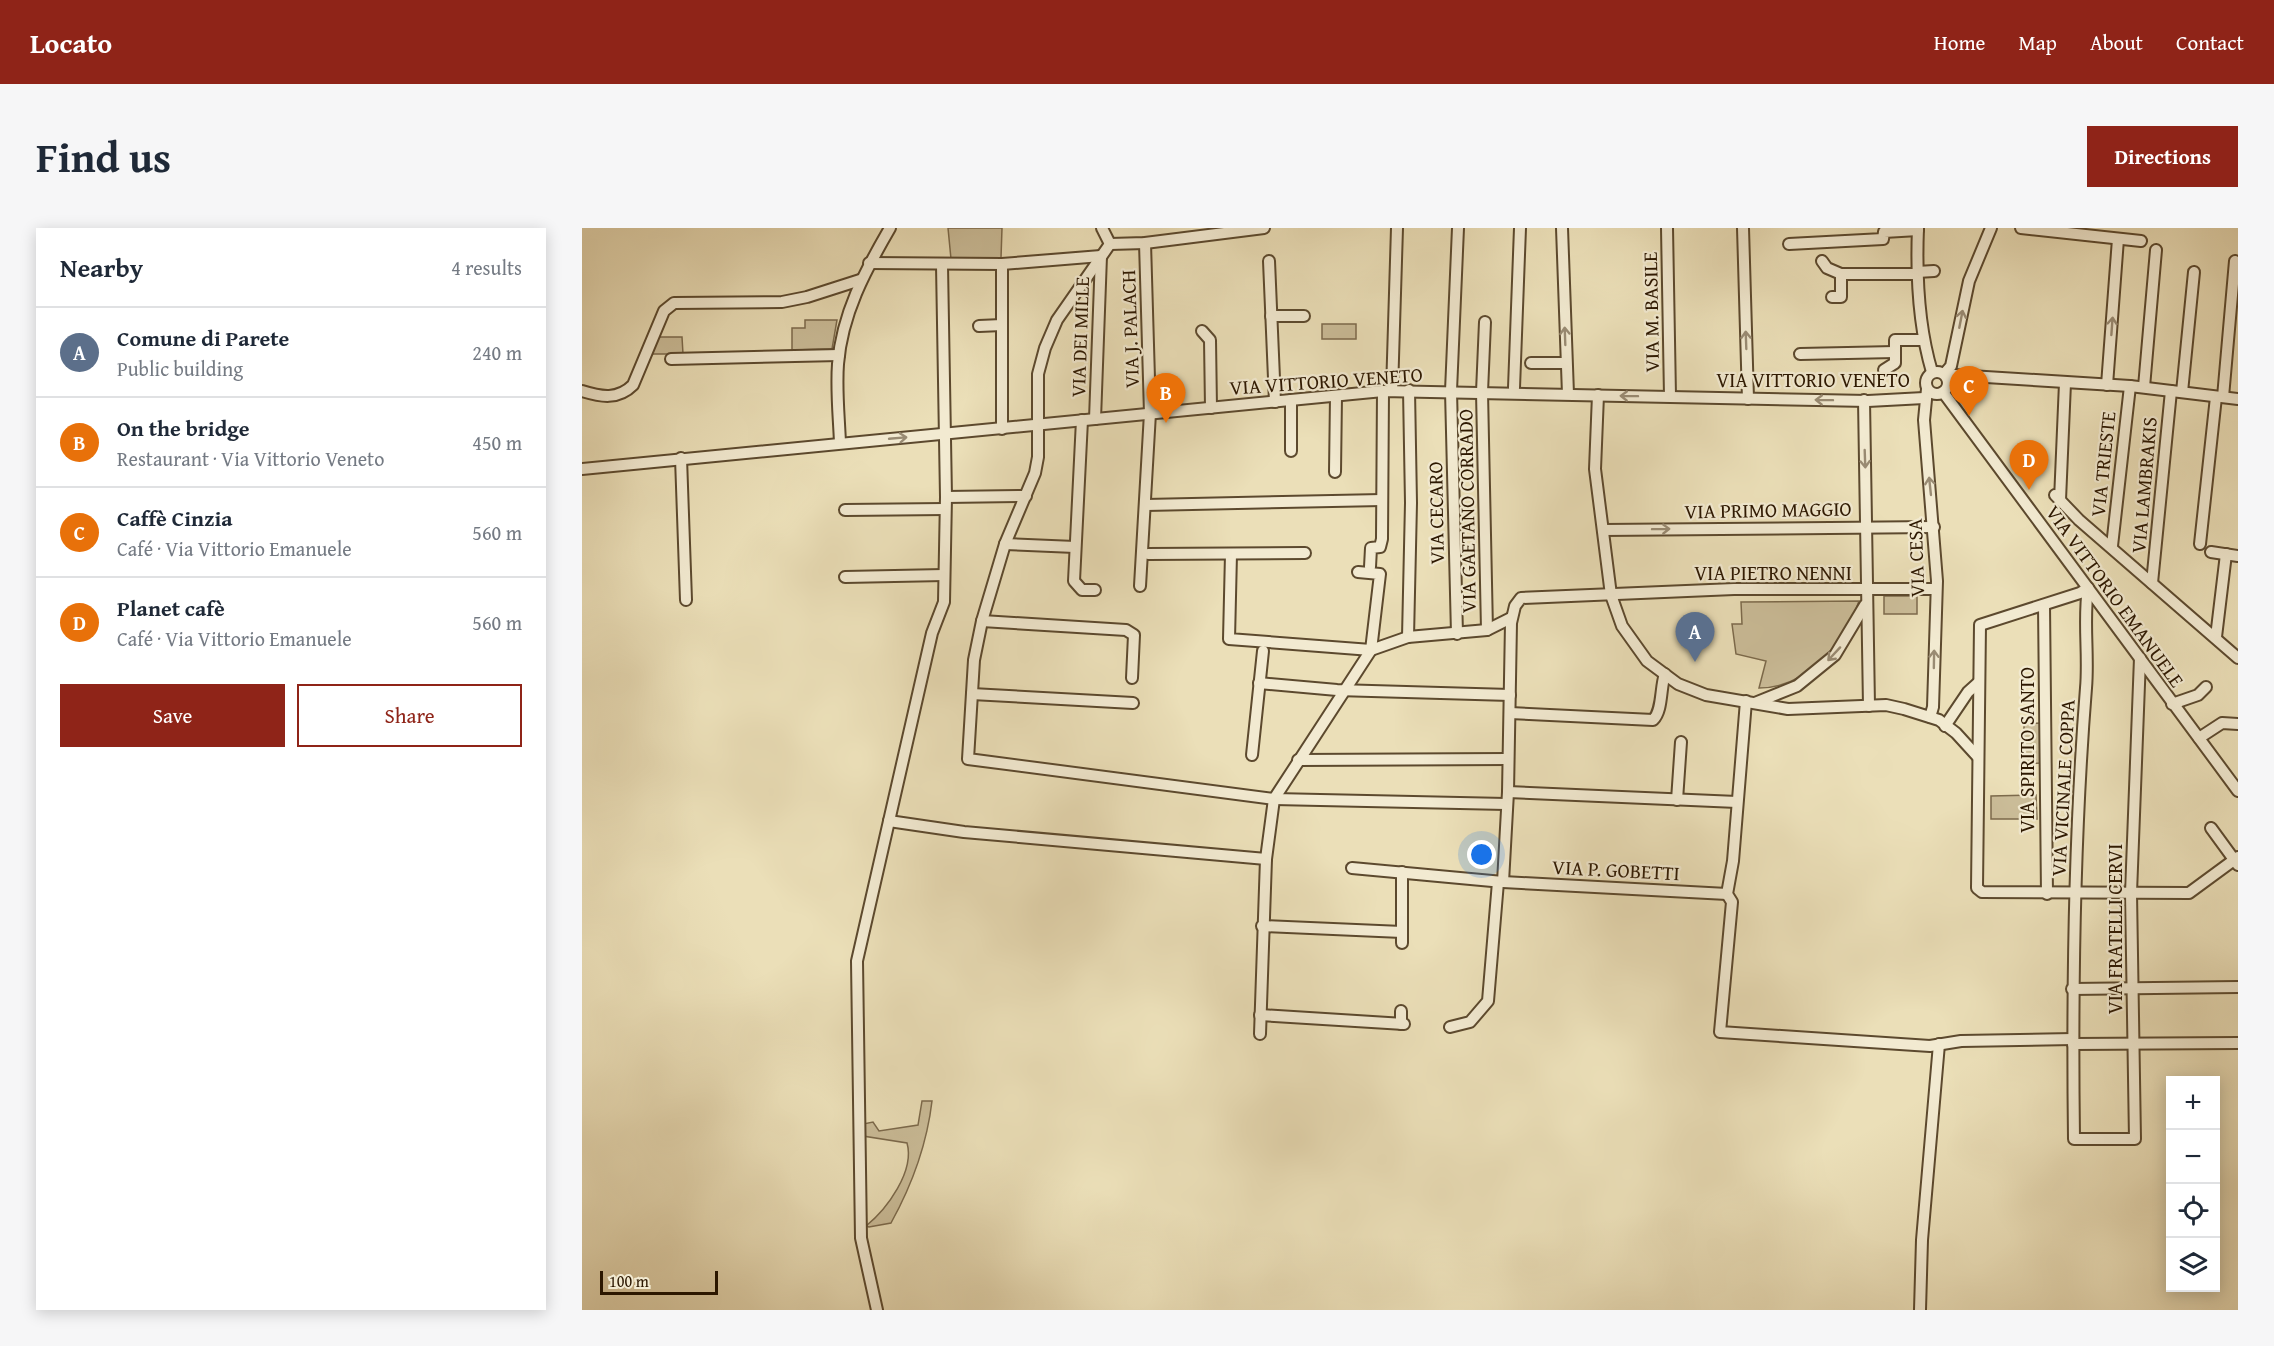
<!DOCTYPE html>
<html lang="en">
<head>
<meta charset="utf-8">
<style>
	body { margin:0; font-family:"Gentium Book Plus",serif; background:#f6f6f7; color:#1f2937 }
	.controls { position:absolute; right:18px; bottom:18px; display:grid; overflow:hidden; border-radius:0px; box-shadow:0 3px 15px #0003 }
	.controls button { width:54px; height:54px; display:grid; place-items:center; padding:0; border:0; border-bottom:2px solid #e0e1e3; background:#fff; color:#1f2937; font:30px sans-serif }
	.scale { position:absolute; left:18px; bottom:15px; width:118px; box-sizing:border-box; padding-left:6px; border:3px solid #2c1700; border-top:0; font-size:16px; line-height:21px; white-space:nowrap; color:#2c1700; -webkit-text-stroke:4px #f2ead1; paint-order:stroke }
	.you { position:absolute; left:900px; top:627px; width:21px; height:21px; margin:-15px; border:4px solid #fff; border-radius:50%; background:#1a73e8; box-shadow:0 0 0 9px #1a73e833 }
	.badge { display:grid; place-items:center; width:39px; height:39px; border-radius:50%; background:#8f2418; color:#fff; font-size:20px; font-weight:700 }
	.pin { position:absolute; translate:-50% -50px; filter:drop-shadow(0 2px 3px #0008) }
	.pin::after { content:''; position:absolute; top:32px; width:21px; height:18px; background:inherit; clip-path:polygon(0 0,100% 0,50% 100%) }
	.list { margin:0; padding:0; list-style:none }
	h2 { display:flex; justify-content:space-between; align-items:center; height:78px; margin:0; padding:0 24px; font-size:26px }
	h2 small { font-size:20px; font-weight:400; color:#747a83 }
	.list li { display:grid; grid-template-columns:39px 1fr auto; gap:18px; align-items:center; box-sizing:border-box; height:90px; padding:0 24px; border-top:2px solid #e0e1e3 }
	.list b { display:block; font-size:22px; white-space:nowrap }
	.list p { margin:0; font-size:20px; white-space:nowrap; color:#747a83 }
	.list em { font-size:20px; font-style:normal; color:#747a83 }
	.actions { display:flex; gap:12px; padding:18px 24px }
	.actions a { flex:1; padding:14px 0; border:2px solid #8f2418; border-radius:0px; text-align:center; font-size:21px; color:#8f2418 }
	.actions .main { background:#8f2418; color:#fff }
	.icon { flex:none; width:33px; height:33px; fill:none; stroke:currentColor; stroke-width:2; stroke-linecap:round; stroke-linejoin:round }
	.map { position:relative; flex:none; width:1656px; height:1082px; overflow:hidden; border-radius:0px }
	header { display:flex; align-items:center; gap:36px; box-sizing:border-box; height:84px; padding:0 30px; background:#8f2418; color:#fff }
	header strong { font-size:28px }
	nav { display:flex; gap:33px; margin-inline-start:auto; font-size:21px }
	.intro { display:flex; align-items:center; justify-content:space-between; box-sizing:border-box; height:144px; padding:0 36px }
	h1 { margin:0; font-size:42px }
	.button { padding:15px 27px; border-radius:0px; background:#8f2418; color:#fff; font-size:21px; font-weight:700 }
	main { display:flex; gap:36px; padding:0 36px }
	aside { flex:1; background:#fff; border-radius:0px; box-shadow:0 3px 15px #0003 }
	.map>svg:first-child { display:block }
	.green { fill:#cbbd99; stroke:#7c6a4c; stroke-width:1.5 }
	.lines { fill:none; stroke-linecap:round; stroke-linejoin:round }
	.minor-casing { stroke:#5c492e; stroke-width:14 }
	.minor { stroke:#f2ead1; stroke-width:10 }
	.oneway { stroke:#998b73 }
	.labels { text-anchor:middle; stroke-width:4.5; stroke-linejoin:round; paint-order:stroke }
	.street-label { font-size:20px; fill:#2c1700; stroke:#f2ead1 }
</style>
</head>
<body>
<header>
<strong>Locato</strong>
<nav><a>Home</a><a>Map</a><a>About</a><a>Contact</a></nav>
</header>
<div class="intro"><h1>Find us</h1><a class="button">Directions</a></div>
<main>
<aside>
<h2>Nearby<small>4 results</small></h2>
<ul class="list">
<li><span class="badge" style="background:#5c6f8a">A</span><div><b>Comune di Parete</b><p>Public building</p></div><em>240 m</em></li>
<li><span class="badge" style="background:#e8710a">B</span><div><b>On the bridge</b><p>Restaurant · Via Vittorio Veneto</p></div><em>450 m</em></li>
<li><span class="badge" style="background:#e8710a">C</span><div><b>Caffè Cinzia</b><p>Café · Via Vittorio Emanuele</p></div><em>560 m</em></li>
<li><span class="badge" style="background:#e8710a">D</span><div><b>Planet cafè</b><p>Café · Via Vittorio Emanuele</p></div><em>560 m</em></li>
</ul>
<div class="actions"><a class="main">Save</a><a>Share</a></div>
</aside>
<div class="map">
<svg width="1656" height="1082" viewBox="0 0 1656 1082">
	<rect width="100%" height="100%" fill="#ebdfb8"/>
	<filter id="stains"><feTurbulence type="fractalNoise" baseFrequency=".00333" numOctaves="4"/><feColorMatrix values="0 0 0 0 .2 0 0 0 0 .09 0 0 0 0 .02 0 0 0 .5 -.17"/></filter>
	<radialGradient id="worn" r=".72"><stop offset=".6" stop-color="#630" stop-opacity="0"/><stop offset="1" stop-color="#630" stop-opacity=".3"/></radialGradient>
	<!-- green -->
	<g class="green">
		<polygon points="366,0 420,0 419,30 369,31"/>
		<polygon points="223,92 255,92 250,121 210,122 210,100 223,100"/>
		<rect x="740" y="96" width="34" height="15"/>
		<polygon points="75,109 100,109 101,126 68,126"/>
		<rect x="1302" y="368" width="33" height="18"/>
		<path d="M1277 373C1262 416 1225 460 1177 460L1184 433 1154 426 1150 396H1160L1159 374Z"/>
		<polygon points="1458,495 1458,535 1442,536 1442,496"/>
		<polygon points="1454,567 1455,591 1409,591 1409,568"/>
		<path d="M340 873H350C345 916 330 957 309 995L287 999 284 998C305 981 333 943 325 915L281 908V896L291 894 297 903 336 897Z"/>
	</g>
	<g class="lines">
		<!-- minor casing -->
		<g class="minor-casing">
			<g id="minor">
				<polyline points="520,0 528,16"/>
				<polyline points="980,0 986,166"/>
				<polyline points="1085,0 1088,168"/>
				<polyline points="1161,0 1166,171"/>
				<path d="M1336 0C1334 49 1336 97 1350 144"/>
				<polyline points="1439,0 1559,13"/>
				<polyline points="528,16 475,92 463,120 456,146 456,229 453,245 423,316 400,393 392,432 386,531 692,571 924,576"/>
				<polyline points="528,16 563,15 682,0"/>
				<polyline points="1207,16 1301,11 1302,4 1336,2"/>
				<polyline points="687,33 693,174"/>
				<polyline points="1240,33 1245,40 1259,46 1335,46"/>
				<polyline points="287,35 420,36 519,28"/>
				<polyline points="1335,44 1352,43"/>
				<polyline points="1250,69 1259,69 1259,46"/>
				<polyline points="689,88 722,88"/>
				<polyline points="903,94 900,164 905,402"/>
				<polyline points="397,98 420,97"/>
				<polyline points="620,103 628,112 629,180"/>
				<polyline points="1218,126 1313,124"/>
				<polyline points="89,131 257,127"/>
				<polyline points="949,135 984,135"/>
				<polyline points="1302,142 1313,135 1313,112 1340,112"/>
				<circle cx="1355" cy="155" r="11"/>
				<polyline points="1362,146 1369,138 1387,53 1409,0"/>
				<polyline points="1365,150 1372,147 1548,158 1656,171"/>
				<polyline points="1525,157 1536,11"/>
				<polyline points="1562,159 1574,22"/>
				<polyline points="932,160 938,0"/>
				<polyline points="1345,161 1342,192 1355,353 1351,479 1348,489"/>
				<path d="M0 163C19 169 36 172 51 157L82 83 92 75 200 74 225 69 278 52"/>
				<polyline points="810,163 815,0"/>
				<polyline points="1361,164 1656,563"/>
				<polyline points="1600,164 1612,44"/>
				<polyline points="1016,167 1013,241 1029,367 1040,398 1065,433 1096,456 1124,467 1206,481 1304,477 1322,481 1357,492 1374,505 1395,528"/>
				<polyline points="1641,169 1653,33"/>
				<polyline points="709,172 709,223"/>
				<polyline points="1282,172 1287,478"/>
				<polyline points="513,191 519,28"/>
				<polyline points="500,192 492,353 500,362 513,362"/>
				<polyline points="420,201 420,36"/>
				<path d="M258 215C257 189 254 162 256 136 260 86 283 43 308 0"/>
				<polyline points="99,230 104,372"/>
				<polyline points="0,241 801,163 1286,173 1342,170"/>
				<polyline points="753,244 754,168"/>
				<polyline points="1473,267 1497,292 1656,430"/>
				<polyline points="364,269 444,268"/>
				<polyline points="1478,272 1483,155"/>
				<polyline points="564,277 800,272"/>
				<polyline points="263,282 363,281"/>
				<polyline points="1021,302 1352,299"/>
				<polyline points="423,316 493,319"/>
				<polyline points="1618,316 1634,169"/>
				<polyline points="1530,318 1548,158"/>
				<polyline points="1629,324 1656,328"/>
				<polyline points="566,326 723,325"/>
				<polyline points="649,326 647,411 789,422 826,409 905,402 929,390"/>
				<polyline points="788,339 789,320 798,319 800,311 801,163"/>
				<polyline points="263,349 362,347"/>
				<polyline points="1570,355 1589,163"/>
				<polyline points="558,358 568,185 563,15"/>
				<path d="M1506 360C1501 392 1507 427 1504 460 1492 610 1490 761 1492 911H1553L1549 665 1558 430"/>
				<polyline points="1506,360 1498,365 1398,397 1395,660 1400,664 1607,665 1656,629"/>
				<polyline points="1462,377 1465,666"/>
				<polyline points="400,393 544,402 552,407 550,450"/>
				<polyline points="875,406 869,163 876,0"/>
				<polyline points="826,409 829,275 827,162"/>
				<polyline points="1634,409 1644,326"/>
				<polyline points="677,455 755,462 928,467"/>
				<polyline points="390,466 551,475"/>
				<polyline points="1164,473 1151,633 1145,666 1150,674 1138,804 1348,818 1379,813 1491,811"/>
				<polyline points="1173,475 1215,458 1253,427 1283,377"/>
				<polyline points="1590,476 1616,467 1624,459"/>
				<path d="M928 485 1071 492C1081 482 1078 460 1083 446"/>
				<polyline points="1363,498 1386,464 1396,455"/>
				<polyline points="1617,510 1640,495 1656,496"/>
				<polyline points="670,527 681,423"/>
				<polyline points="716,532 926,531"/>
				<polyline points="926,564 1155,574"/>
				<polyline points="1095,572 1099,514"/>
				<polyline points="307,593 382,604 684,631"/>
				<polyline points="1629,600 1656,637"/>
				<polyline points="770,640 921,654 1145,666"/>
				<polyline points="921,654 926,564 929,395 933,378 939,370 1152,361 1353,361"/>
				<polyline points="680,698 820,704"/>
				<polyline points="820,715 820,644"/>
				<polyline points="1490,761 1656,759"/>
				<polyline points="678,787 822,796"/>
				<polyline points="819,796 819,783"/>
				<polyline points="868,799 888,794 906,773 916,654"/>
				<polyline points="678,806 684,631 692,571 789,422 798,346 776,344"/>
				<polyline points="1491,816 1656,815"/>
				<polyline points="295,1082 279,1010 275,733 350,405 362,374 364,269 360,37"/>
				<polyline points="1338,1082 1340,1012 1357,816"/>
			</g>
		</g>
		<!-- minor -->
		<use href="#minor" class="minor"/>
	</g>
	<!-- one-way arrows -->
	<defs><path id="oneway-shaft" d="M-6 0H5M1.5-3L5.5 0L1.5 3" fill="none" stroke-width="1.6" stroke-linecap="round" stroke-linejoin="round" transform="scale(1.5)"/></defs>
	<g class="oneway">
		<use href="#oneway-shaft" transform="translate(1379 91) rotate(-79)"/>
		<use href="#oneway-shaft" transform="translate(1530 98) rotate(-86)"/>
		<use href="#oneway-shaft" transform="translate(983 108) rotate(-92)"/>
		<use href="#oneway-shaft" transform="translate(1164 112) rotate(-92)"/>
		<use href="#oneway-shaft" transform="translate(1047 168) rotate(-179)"/>
		<use href="#oneway-shaft" transform="translate(1242 172) rotate(-179)"/>
		<use href="#oneway-shaft" transform="translate(316 210) rotate(-5)"/>
		<use href="#oneway-shaft" transform="translate(1283 231) rotate(88)"/>
		<use href="#oneway-shaft" transform="translate(1348 258) rotate(-96)"/>
		<use href="#oneway-shaft" transform="translate(1079 301) rotate(-1)"/>
		<use href="#oneway-shaft" transform="translate(1252 426) rotate(133)"/>
		<use href="#oneway-shaft" transform="translate(1352 431) rotate(-89)"/>
	</g>
	<g class="labels">
		<!-- street labels -->
		<g class="street-label">
			<text transform="translate(1069 84) rotate(-91)" y="7">VIA M. BASILE</text>
			<text transform="translate(548 101) rotate(-92)" y="7">VIA J. PALACH</text>
			<text transform="translate(498 109) rotate(-88)" y="7">VIA DEI MILLE</text>
			<text x="1231" y="159">VIA VITTORIO VENETO</text>
			<text transform="translate(744 153) rotate(-4)" y="7">VIA VITTORIO VENETO</text>
			<text transform="translate(1521 236) rotate(-84)" y="7">VIA TRIESTE</text>
			<text transform="translate(1562 257) rotate(-85)" y="7">VIA LAMBRAKIS</text>
			<text transform="translate(1186 282) rotate(-1)" y="7">VIA PRIMO MAGGIO</text>
			<text transform="translate(885 283) rotate(-91)" y="7">VIA GAETANO CORRADO</text>
			<text transform="translate(854 285) rotate(-91)" y="7">VIA CECARO</text>
			<text transform="translate(1334 330) rotate(-92)" y="7">VIA CESA</text>
			<text x="1191" y="352">VIA PIETRO NENNI</text>
			<text transform="translate(1533 368) rotate(54)" y="7">VIA VITTORIO EMANUELE</text>
			<text transform="translate(1445 522) rotate(-90)" y="7">VIA SPIRITO SANTO</text>
			<text transform="translate(1481 560) rotate(-87)" y="7">VIA VICINALE COPPA</text>
			<text transform="translate(1034 642) rotate(3)" y="7">VIA P. GOBETTI</text>
			<text transform="translate(1533 701) rotate(-90)" y="7">VIA FRATELLI CERVI</text>
		</g>
	</g>
	<rect width="100%" height="100%" filter="url(#stains)"/>
	<rect width="100%" height="100%" fill="url(#worn)"/>
</svg>
<div class="controls">
<button>+</button>
<button>−</button>
<button><svg class="icon" aria-label="locate" viewBox="0 0 24 24"><circle cx="12" cy="12" r="6"/><path d="M12 2v4M12 18v4M2 12h4M18 12h4"/></svg></button>
<button><svg class="icon" aria-label="layers" viewBox="0 0 24 24"><path d="M12 4l9 5-9 5-9-5zM3 14l9 5 9-5"/></svg></button>
</div>
<div class="scale">100 m</div>
<div class="you"></div>
<div class="pin badge" style="left:1113px;top:434px;background:#5c6f8a">A</div>
<div class="pin badge" style="left:584px;top:195px;background:#e8710a">B</div>
<div class="pin badge" style="left:1387px;top:188px;background:#e8710a">C</div>
<div class="pin badge" style="left:1447px;top:262px;background:#e8710a">D</div>
</div>
</main>
</body>
</html>
